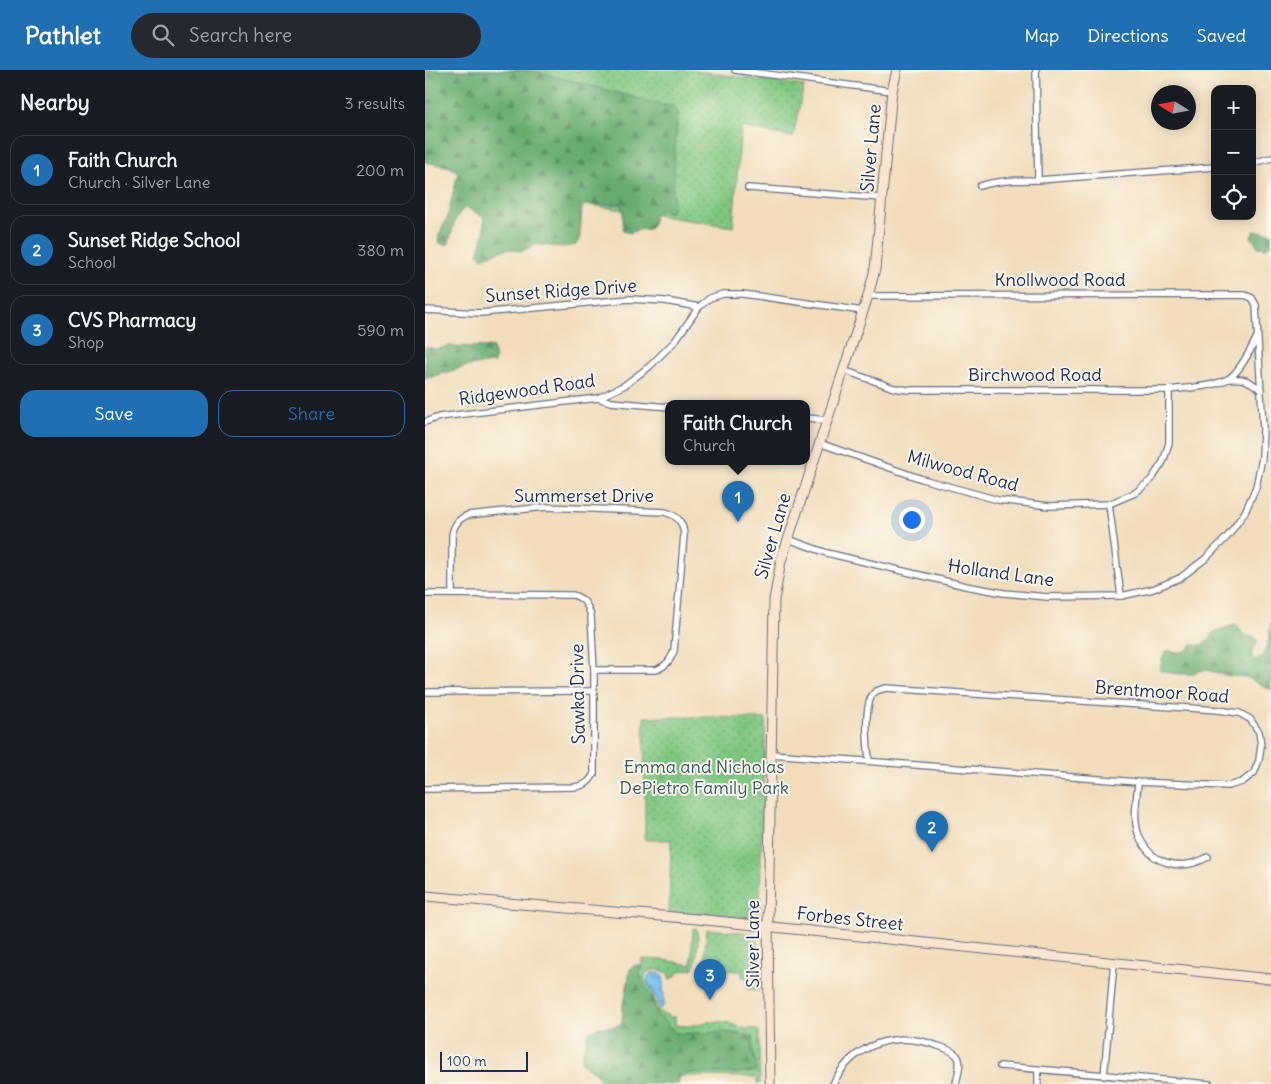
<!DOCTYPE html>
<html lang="en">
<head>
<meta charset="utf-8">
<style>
	body { margin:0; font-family:Delius,sans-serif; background:#242831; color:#f1f3f6 }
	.controls { position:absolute; right:15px; top:15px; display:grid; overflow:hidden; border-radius:10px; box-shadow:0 2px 12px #0003 }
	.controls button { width:45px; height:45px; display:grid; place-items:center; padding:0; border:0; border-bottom:1px solid #363941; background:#171b24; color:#f1f3f6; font:25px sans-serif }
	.compass { position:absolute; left:726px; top:15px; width:45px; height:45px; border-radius:50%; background:#171b24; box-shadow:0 2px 12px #0003; rotate:281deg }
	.scale { position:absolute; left:15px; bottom:12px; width:88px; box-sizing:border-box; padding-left:5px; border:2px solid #1b2f5e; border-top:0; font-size:14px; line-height:18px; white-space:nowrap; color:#1b2f5e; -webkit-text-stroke:4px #fbf7ec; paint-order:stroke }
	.you { position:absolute; left:486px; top:449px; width:18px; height:18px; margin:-12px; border:4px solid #fff; border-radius:50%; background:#1a73e8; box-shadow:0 0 0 8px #1a73e833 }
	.badge { display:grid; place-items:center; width:32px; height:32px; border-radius:50%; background:#1f6fb2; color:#fff; font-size:16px; font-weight:700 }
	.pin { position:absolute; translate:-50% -41px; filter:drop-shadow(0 1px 2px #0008) }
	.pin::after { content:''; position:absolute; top:26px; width:18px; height:15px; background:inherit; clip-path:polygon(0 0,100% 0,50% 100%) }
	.popup { position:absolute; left:240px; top:330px; width:145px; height:65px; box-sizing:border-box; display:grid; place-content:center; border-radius:10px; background:#171b24; filter:drop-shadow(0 1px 4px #0005); font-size:16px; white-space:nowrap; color:#9ea1a6 }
	.popup b { font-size:19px; color:#f1f3f6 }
	.popup::after { content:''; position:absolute; left:50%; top:100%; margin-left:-10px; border:10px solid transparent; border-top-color:#171b24 }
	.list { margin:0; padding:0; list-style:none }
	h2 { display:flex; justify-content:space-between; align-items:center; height:65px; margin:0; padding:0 20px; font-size:21px }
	h2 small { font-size:16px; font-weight:400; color:#9ea1a6 }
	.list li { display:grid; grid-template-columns:32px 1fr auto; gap:15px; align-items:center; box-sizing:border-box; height:70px; margin:0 10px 10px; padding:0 10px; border:1px solid #363941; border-radius:15px }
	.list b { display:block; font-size:19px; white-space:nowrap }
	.list p { margin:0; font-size:16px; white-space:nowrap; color:#9ea1a6 }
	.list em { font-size:16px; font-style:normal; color:#9ea1a6 }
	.actions { display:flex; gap:10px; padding:15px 20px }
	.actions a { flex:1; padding:11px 0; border:1px solid #1f6fb2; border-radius:15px; text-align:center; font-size:18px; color:#1f6fb2 }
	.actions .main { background:#1f6fb2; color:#fff }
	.icon { flex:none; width:28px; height:28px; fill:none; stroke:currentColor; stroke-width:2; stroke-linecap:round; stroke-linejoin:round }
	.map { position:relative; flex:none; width:846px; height:1014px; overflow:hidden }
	header { display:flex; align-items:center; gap:30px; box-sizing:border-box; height:70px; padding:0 25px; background:#1f6fb2; color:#fff }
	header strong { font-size:24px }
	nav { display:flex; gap:28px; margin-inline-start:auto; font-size:18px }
	.search { width:350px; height:45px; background:#242831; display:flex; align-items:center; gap:12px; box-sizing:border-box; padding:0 18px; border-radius:28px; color:#9ea1a6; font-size:19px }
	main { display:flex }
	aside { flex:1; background:#171b24 }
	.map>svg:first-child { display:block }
	.grass { fill:url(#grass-dots); stroke:#4e7a70 }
	.forest { fill:url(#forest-firs); stroke:#426d66 }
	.water { fill:url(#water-waves); stroke:#4977a6 }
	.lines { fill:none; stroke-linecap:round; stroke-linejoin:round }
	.street-casing { stroke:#666c7f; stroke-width:8 }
	.secondary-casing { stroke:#666c7f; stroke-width:11 }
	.street { stroke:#fff; stroke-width:5.5 }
	.secondary { stroke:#fce5cf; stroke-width:9 }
	.labels { text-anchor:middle; stroke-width:4; stroke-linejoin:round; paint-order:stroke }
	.street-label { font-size:18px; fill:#1b2f5e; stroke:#fbf7ec }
	.park-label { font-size:18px; fill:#395c68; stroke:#fbf7ec }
</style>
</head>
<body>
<header>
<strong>Pathlet</strong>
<div class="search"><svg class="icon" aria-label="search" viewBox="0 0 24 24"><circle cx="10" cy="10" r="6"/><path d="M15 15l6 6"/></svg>Search here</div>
<nav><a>Map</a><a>Directions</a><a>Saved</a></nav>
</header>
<main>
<aside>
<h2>Nearby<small>3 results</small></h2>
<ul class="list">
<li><span class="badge">1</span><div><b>Faith Church</b><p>Church · Silver Lane</p></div><em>200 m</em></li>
<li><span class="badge">2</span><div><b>Sunset Ridge School</b><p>School</p></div><em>380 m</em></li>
<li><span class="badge">3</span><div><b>CVS Pharmacy</b><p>Shop</p></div><em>590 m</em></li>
</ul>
<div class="actions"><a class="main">Save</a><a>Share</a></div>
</aside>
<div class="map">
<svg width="846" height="1014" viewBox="0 0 846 1014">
	<defs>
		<pattern id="grass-dots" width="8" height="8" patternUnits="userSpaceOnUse" patternTransform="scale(1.25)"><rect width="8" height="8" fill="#80c681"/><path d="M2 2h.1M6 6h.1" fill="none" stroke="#68a16d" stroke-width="1.8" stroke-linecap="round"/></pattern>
		<pattern id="forest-firs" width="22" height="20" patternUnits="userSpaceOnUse" patternTransform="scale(1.25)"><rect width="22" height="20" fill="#68ab6f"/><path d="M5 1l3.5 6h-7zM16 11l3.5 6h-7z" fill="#558c5e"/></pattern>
		<pattern id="water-waves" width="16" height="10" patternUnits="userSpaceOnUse" patternTransform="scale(1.25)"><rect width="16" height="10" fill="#77bfef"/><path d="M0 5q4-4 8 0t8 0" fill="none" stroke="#619cc5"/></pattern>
	</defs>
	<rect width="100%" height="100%" fill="#fbf7ec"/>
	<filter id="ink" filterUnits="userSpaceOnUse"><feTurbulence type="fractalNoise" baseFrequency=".02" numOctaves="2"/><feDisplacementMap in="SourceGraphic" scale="10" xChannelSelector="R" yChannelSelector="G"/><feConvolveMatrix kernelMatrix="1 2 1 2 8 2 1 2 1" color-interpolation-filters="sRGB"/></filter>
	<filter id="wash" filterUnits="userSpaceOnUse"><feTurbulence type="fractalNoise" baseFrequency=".0096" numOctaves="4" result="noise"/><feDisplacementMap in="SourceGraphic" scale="20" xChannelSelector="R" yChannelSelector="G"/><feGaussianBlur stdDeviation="1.12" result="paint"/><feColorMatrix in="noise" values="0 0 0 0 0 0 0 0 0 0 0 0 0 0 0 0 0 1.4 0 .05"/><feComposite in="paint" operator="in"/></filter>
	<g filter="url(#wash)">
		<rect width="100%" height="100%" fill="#f1ddbc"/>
		<!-- grass -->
		<g class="grass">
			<polygon points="0,0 265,0 379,16 368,67 316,57 308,157 36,115 43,97"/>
			<path d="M219 647H290L341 649 336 785 335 837C334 844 330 848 323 848L244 843 246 770H220Z"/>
			<path d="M268 858H271C275 866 272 892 268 899L254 901 250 907 245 909 243 903C235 899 227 898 220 904V909L229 925 232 938 237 944 244 945 245 948 250 946V955L264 956 282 952H301L317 958 330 959 334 961 335 1014H332V1007L256 1006 262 1003 329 1002 330 988 327 978 328 967 311 963 255 964 249 962 233 946 227 929 215 906 217 889 240 890 266 895Z"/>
			<polygon points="282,859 328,863 331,865 333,873 334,920 322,919 322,907 317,907 317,901 284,900 283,906 279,905 278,902"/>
		</g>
		<!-- forest -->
		<g class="forest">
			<path d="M0 0H92L118 3 238 35 249 36 253 44 250 76 248 133 246 142C240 141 234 139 229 143L228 155 224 159 212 160 205 163 198 161V140L195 134 159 135 157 137 155 168 151 175 139 177 112 175 97 181 81 179 57 188 53 184C57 172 61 159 58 147L44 139 40 138C29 145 27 162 24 174L19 175 13 172 14 164 22 148 33 102 25 97 0 92Z"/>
			<polygon points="829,161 846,163 846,174 841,178 833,177 826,167"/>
			<polygon points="24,276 68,277 70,289 69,293 43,296 0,309 0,277 13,279"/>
			<path d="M846 553V620L821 607 805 606 781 600 773 601 768 604H753L735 601 737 589 741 581C752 580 759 587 766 575 778 576 782 574 788 563 794 560 806 555 812 555L818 564C824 567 830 565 833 572L827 581V589L831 590 838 586 844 569Z"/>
			<path d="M210 895 216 896 215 906 227 929 232 944 249 962 255 964 299 962 327 966C329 971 327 973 327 979 328 986 332 993 331 1001L313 1003H262L254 1008V1014H179L170 1003 157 993C156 986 158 981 161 974 162 972 161 969 162 966 169 951 188 962 197 952L198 933 200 929 205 899Z"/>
		</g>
		<!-- water -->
		<polygon class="water" points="226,903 234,903 238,905 239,935 237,938 234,938 232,928 223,912 223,906"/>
	</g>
	<g filter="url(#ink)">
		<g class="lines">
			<!-- street casing -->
			<g class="street-casing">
				<g id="street">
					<polyline points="310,0 467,21"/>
					<polyline points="611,0 613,110"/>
					<polyline points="827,93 846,88"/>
					<path d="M555 116C574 110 594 110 613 110L790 97"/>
					<polyline points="323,118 457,128"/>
					<polyline points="0,240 56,243 204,229 240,231 274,237"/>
					<path d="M418 300 469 318 484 320H744C760 318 789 317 803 309 815 302 826 279 832 267"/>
					<path d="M803 309C819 308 824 310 836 320"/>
					<polyline points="173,328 186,332 244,337"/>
					<polyline points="382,348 402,350"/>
					<polyline points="0,352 14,347 173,328 200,315 225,296 250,271 274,237 285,228 298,224 318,224 438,241"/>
					<polyline points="394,373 497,409 573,430 625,436 684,434 710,423 726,410 738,392 744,373 744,320"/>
					<polyline points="684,434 696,526"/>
					<polyline points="363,469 402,483 541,516 579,523 622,527 696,526 728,519 755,508 780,489 803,466 820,442 831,417 837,388 838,359 831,235 827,228 820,225 443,226"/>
					<path d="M27 523V465C29 455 33 449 43 445L121 437 240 442C253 446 258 452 259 465L249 581C245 591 241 596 231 600H169"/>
					<path d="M0 524 148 525C160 529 162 534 166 546L169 600V704C164 713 160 715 150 717L0 719"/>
					<polyline points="0,622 169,621"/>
					<path d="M347 684 713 712 803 716 817 712 829 703 834 690 836 676 834 662 825 649 814 643 793 640 461 618C458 619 452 620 450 622 437 633 443 675 444 691"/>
					<path d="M713 712C712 728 708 747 713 763 724 795 756 802 783 787"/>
					<polyline points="575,996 784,1014"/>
					<polyline points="679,1006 689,893"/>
					<path d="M408 1014C428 973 472 960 513 976 520 978 529 981 533 987 537 995 532 1006 531 1014"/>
					<polyline points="613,1014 613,1000"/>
				</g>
			</g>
			<!-- secondary casing -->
			<g class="secondary-casing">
				<g id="secondary">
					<polyline points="0,826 272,849 846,909"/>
					<polyline points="345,1014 343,856 349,530 356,491 443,226 450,199 467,21 472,0"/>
				</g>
			</g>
			<!-- street -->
			<use href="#street" class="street"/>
			<!-- secondary -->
			<use href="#secondary" class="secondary"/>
		</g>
	</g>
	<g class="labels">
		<!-- street labels -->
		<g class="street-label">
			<text transform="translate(446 78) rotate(-85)" y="6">Silver Lane</text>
			<text x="635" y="216">Knollwood Road</text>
			<text transform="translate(136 221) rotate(-4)" y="6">Sunset Ridge Drive</text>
			<text x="610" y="311">Birchwood Road</text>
			<text transform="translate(102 320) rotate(-8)" y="6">Ridgewood Road</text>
			<text transform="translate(538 401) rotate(15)" y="6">Milwood Road</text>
			<text x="159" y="432">Summerset Drive</text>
			<text transform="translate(348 466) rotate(-74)" y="6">Silver Lane</text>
			<text transform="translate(576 503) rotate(8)" y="6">Holland Lane</text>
			<text transform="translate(737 622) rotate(4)" y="6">Brentmoor Road</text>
			<text transform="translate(153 624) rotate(-91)" y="6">Sawka Drive</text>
			<text transform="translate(425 849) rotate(6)" y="6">Forbes Street</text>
			<text transform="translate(328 874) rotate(-90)" y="6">Silver Lane</text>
		</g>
		<!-- park labels -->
		<g class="park-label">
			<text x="279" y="703">Emma and Nicholas<tspan x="279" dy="21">DePietro Family Park</tspan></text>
		</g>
	</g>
</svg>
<div class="controls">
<button>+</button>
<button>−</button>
<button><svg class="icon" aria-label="locate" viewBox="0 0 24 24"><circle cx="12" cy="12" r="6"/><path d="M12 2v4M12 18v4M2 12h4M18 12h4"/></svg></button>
</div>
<svg class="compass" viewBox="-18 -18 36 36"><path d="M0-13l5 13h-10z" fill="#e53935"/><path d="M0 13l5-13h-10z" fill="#9ea1a6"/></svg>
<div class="scale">100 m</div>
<div class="you"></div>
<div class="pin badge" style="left:313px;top:452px">1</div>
<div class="popup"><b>Faith Church</b>Church</div>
<div class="pin badge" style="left:507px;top:782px">2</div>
<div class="pin badge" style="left:285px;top:930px">3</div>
</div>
</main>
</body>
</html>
